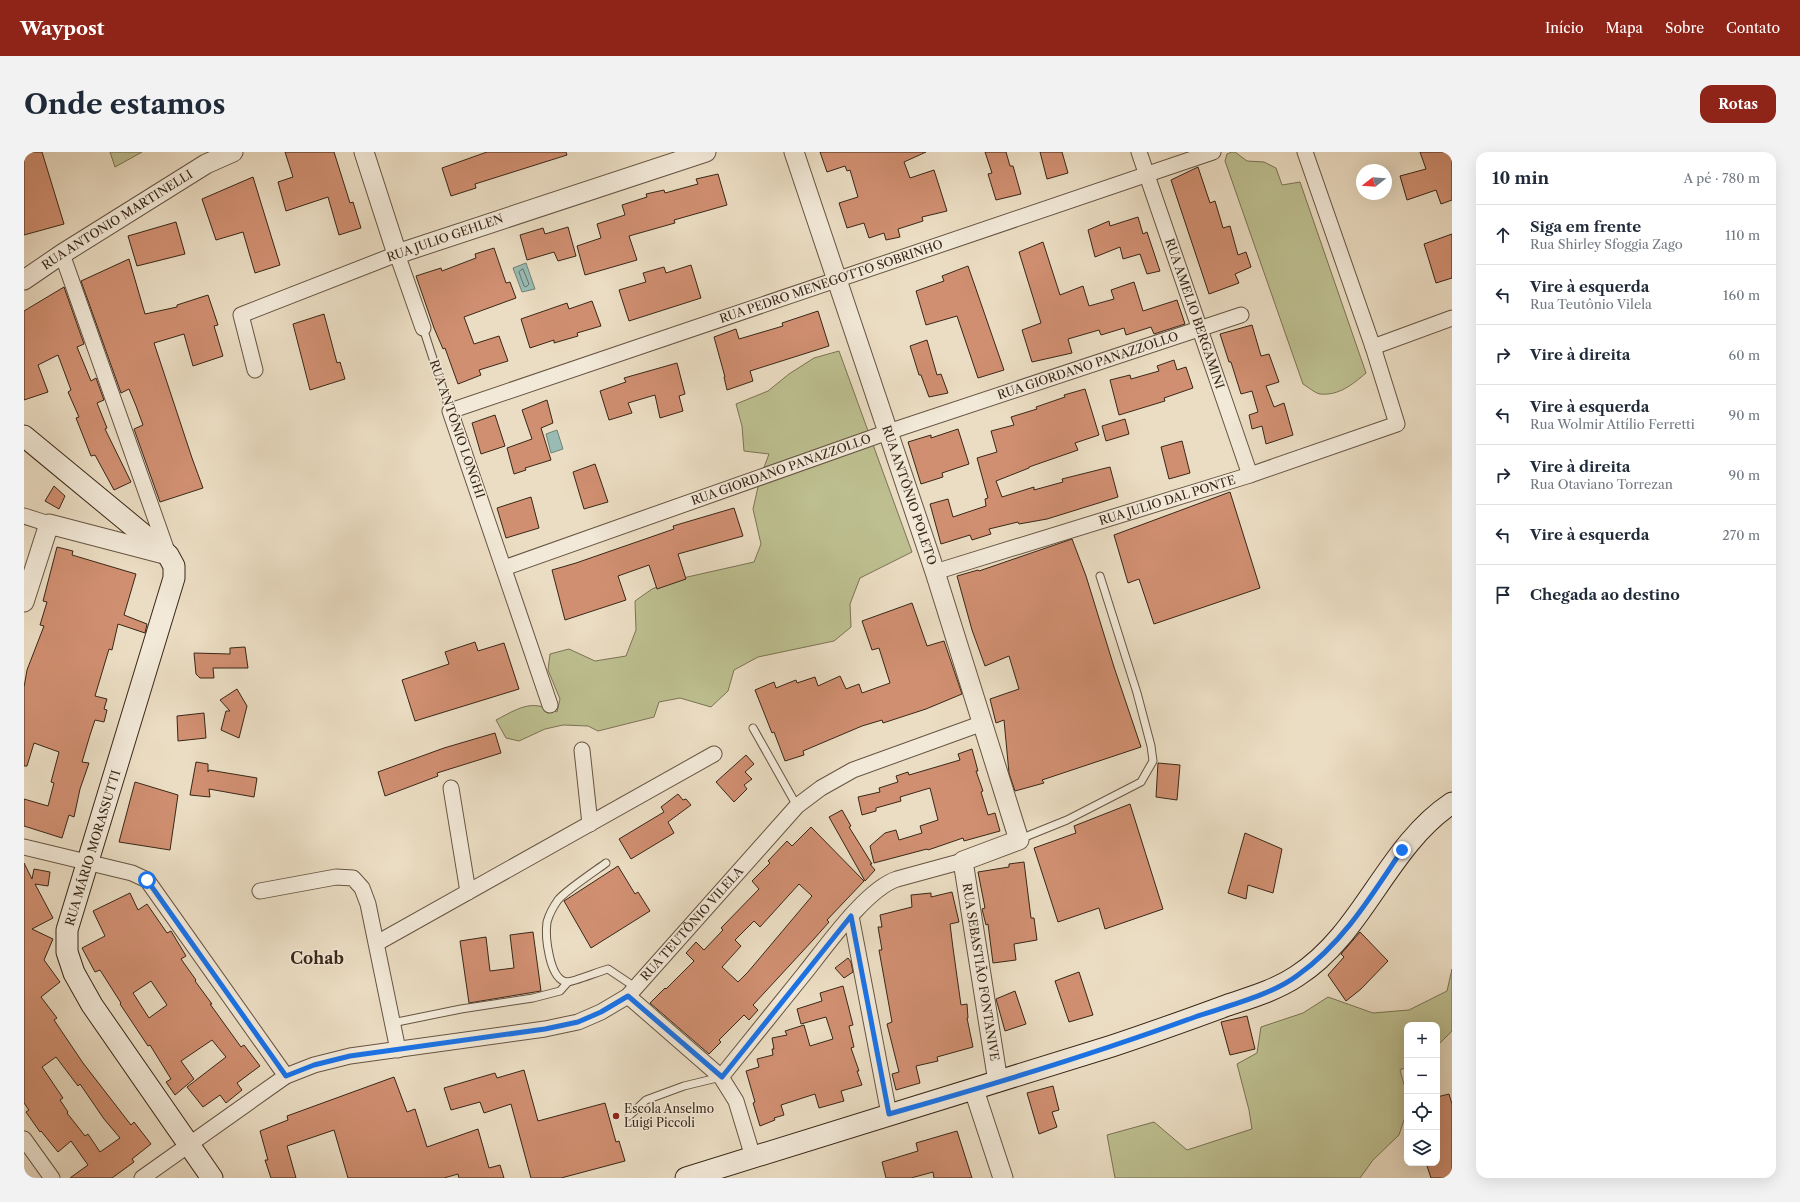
<!DOCTYPE html>
<html lang="pt">
<head>
<meta charset="utf-8">
<style>
	body { margin:0; font-family:"Libre Caslon Text",serif; background:#f2f2f3; color:#1f2937 }
	.controls { position:absolute; right:12px; bottom:12px; display:grid; overflow:hidden; border-radius:8px; box-shadow:0 4px 16px #0002 }
	.controls button { width:36px; height:36px; display:grid; place-items:center; padding:0; border:0; border-bottom:1px solid #e0e1e3; background:#fff; color:#1f2937; font:20px sans-serif }
	.compass { position:absolute; left:1332px; top:12px; width:36px; height:36px; border-radius:50%; background:#fff; box-shadow:0 4px 16px #0002; rotate:253deg }
	.stop { position:absolute; width:12px; height:12px; margin:-9px; border:3px solid #1a73e8; border-radius:50%; background:#fff }
	.stop.end { background:#1a73e8; border-color:#fff; box-shadow:0 1px 4px #0008 }
	.list { margin:0; padding:0; list-style:none }
	h2 { display:flex; justify-content:space-between; align-items:center; height:52px; margin:0; padding:0 16px; font-size:17px }
	h2 small { font-size:13px; font-weight:400; color:#747a83 }
	.list li { display:grid; grid-template-columns:26px 1fr auto; gap:12px; align-items:center; box-sizing:border-box; height:60px; padding:0 16px; border-top:1px solid #e0e1e3 }
	.list b { display:block; font-size:15px; white-space:nowrap }
	.list p { margin:0; font-size:13px; white-space:nowrap; color:#747a83 }
	.list em { font-size:13px; font-style:normal; color:#747a83 }
	.icon { flex:none; width:22px; height:22px; fill:none; stroke:currentColor; stroke-width:2; stroke-linecap:round; stroke-linejoin:round }
	.map { position:relative; flex:none; width:1428px; height:1026px; overflow:hidden; border-radius:12px }
	header { display:flex; align-items:center; gap:24px; box-sizing:border-box; height:56px; padding:0 20px; background:#8f2418; color:#fff }
	header strong { font-size:19px }
	nav { display:flex; gap:22px; margin-inline-start:auto; font-size:14px }
	.intro { display:flex; align-items:center; justify-content:space-between; box-sizing:border-box; height:96px; padding:0 24px }
	h1 { margin:0; font-size:28px }
	.button { padding:10px 18px; border-radius:12px; background:#8f2418; color:#fff; font-size:14px; font-weight:700 }
	main { display:flex; gap:24px; padding:0 24px }
	aside { flex:1; background:#fff; border-radius:12px; box-shadow:0 4px 16px #0002 }
	.map>svg:first-child { display:block }
	.green { fill:#bdbf90; stroke:#7b7354 }
	.water { fill:#98bcb4; stroke:#728075 }
	.lines { fill:none; stroke-linecap:round; stroke-linejoin:round }
	.shore { stroke:#687266; stroke-width:1 }
	.building { fill:#d08f71; stroke:#392717; fill-rule:evenodd }
	.service-casing { stroke:#665442; stroke-width:9 }
	.minor-casing { stroke:#665442; stroke-width:17 }
	.tertiary-casing { stroke:#665442; stroke-width:21 }
	.secondary-casing { stroke:#392717; stroke-width:23 }
	.service { stroke:#f2e9d8; stroke-width:7 }
	.minor { stroke:#f2e9d8; stroke-width:15 }
	.tertiary { stroke:#f2e9d8; stroke-width:19 }
	.secondary { stroke:#f2e9d8; stroke-width:21 }
	.route { stroke:#1a73e8; stroke-width:5 }
	.poi-dot { fill:#8f2418; stroke:#f2e9d8; stroke-width:1.5 }
	.labels { text-anchor:middle; stroke-width:3; stroke-linejoin:round; paint-order:stroke }
	.street-label { font-size:12px; fill:#392717; stroke:#f2e9d8 }
	.poi-label { font-size:12px; fill:#392717; stroke:#f2e9d8; text-anchor:start }
	.district-label { font-size:16px; font-weight:bold; fill:#392717; stroke:#f2e9d8 }
</style>
</head>
<body>
<header>
<strong>Waypost</strong>
<nav><a>Início</a><a>Mapa</a><a>Sobre</a><a>Contato</a></nav>
</header>
<div class="intro"><h1>Onde estamos</h1><a class="button">Rotas</a></div>
<main>
<div class="map">
<svg width="1428" height="1026" viewBox="0 0 1428 1026">
	<rect width="100%" height="100%" fill="#ebddc3"/>
	<filter id="stains"><feTurbulence type="fractalNoise" baseFrequency=".005" numOctaves="4"/><feColorMatrix values="0 0 0 0 .2 0 0 0 0 .09 0 0 0 0 .02 0 0 0 .5 -.17"/></filter>
	<radialGradient id="worn" r=".72"><stop offset=".6" stop-color="#630" stop-opacity="0"/><stop offset="1" stop-color="#630" stop-opacity=".3"/></radialGradient>
	<!-- green -->
	<g class="green">
		<polygon points="86,0 118,0 91,15"/>
		<path d="M1208 0H1211L1223 9 1240 10 1252 16 1258 33 1276 30 1342 221C1329 232 1315 244 1296 242 1291 241 1284 235 1279 232L1201 9 1203 2Z"/>
		<path d="M815 199 888 400 836 426 826 452 827 475 810 489 734 505 710 518 704 539 687 555 656 546 635 550 630 565 574 579 564 574 539 573 521 577 495 589 482 586 472 568C484 562 500 551 515 554 521 555 528 558 533 560L536 547 524 518 526 502 545 497 571 509 602 504 612 478 611 449 628 437 650 428 730 410 737 392 729 357 736 326 745 302 720 299 718 274 712 252 744 239 765 222 790 206Z"/>
		<polygon points="1428,817 1428,879 1413,894 1413,873 1383,873 1383,915 1376,918 1383,943 1383,959 1375,983 1349,1008 1336,1026 1091,1026 1083,983 1130,970 1163,998 1228,977 1225,958 1213,912 1233,901 1237,875 1279,861 1304,845 1349,861 1385,858 1423,839"/>
	</g>
	<!-- water -->
	<g class="water">
		<polygon points="502,111 511,137 498,140 489,116"/>
		<polygon points="533,278 539,297 527,301 522,282"/>
	</g>
	<g class="lines">
		<!-- shore -->
		<polygon class="shore" points="499,117 505,132 502,135 500,134 495,120"/>
	</g>
	<!-- building -->
	<g class="building">
		<polygon points="0,0 18,0 40,72 0,83"/>
		<polygon points="261,0 310,0 326,51 329,50 337,76 315,83 304,45 262,59 254,30 269,25"/>
		<polygon points="463,0 542,0 543,3 451,32 452,36 427,44 418,16"/>
		<polygon points="796,0 902,0 880,10 886,26 910,18 923,59 898,65 899,69 874,77 876,85 862,88 860,81 845,86 840,71 823,76 815,51 834,45 826,18 823,19 821,14 803,20"/>
		<polygon points="961,0 982,0 986,14 989,14 997,42 972,48 964,22 968,21"/>
		<polygon points="1016,0 1038,0 1044,21 1023,27"/>
		<polygon points="1396,0 1428,0 1428,48 1417,52 1412,38 1383,48 1376,24 1402,17"/>
		<polygon points="1174,15 1186,51 1191,49 1199,76 1206,74 1214,103 1222,100 1227,115 1211,122 1215,131 1185,142 1147,28"/>
		<polygon points="694,22 703,53 650,68 651,71 605,84 613,108 561,123 553,94 577,86 573,72 601,63 598,53 623,45 622,42 640,38 641,41 674,32 672,27"/>
		<polygon points="229,25 256,113 231,121 219,80 192,88 178,47"/>
		<polygon points="1114,65 1119,82 1123,80 1136,119 1123,122 1116,102 1099,107 1096,95 1071,105 1064,78 1085,69 1086,74"/>
		<polygon points="152,70 161,102 113,114 104,84"/>
		<polygon points="544,75 552,104 534,109 530,100 503,108 496,83 519,76 521,82"/>
		<polygon points="1428,82 1428,126 1412,131 1400,92"/>
		<polygon points="1019,90 1036,143 1059,134 1065,154 1090,147 1087,138 1110,130 1119,159 1153,148 1161,172 1130,182 1127,175 1102,183 1100,176 1077,183 1075,178 1044,187 1048,201 1008,210 998,178 1017,171 995,100"/>
		<polygon points="470,96 482,131 486,130 492,146 440,165 450,192 475,184 484,209 455,218 457,223 434,232 421,196 419,197 410,176 392,124 417,116 418,119 452,106 451,102"/>
		<polygon points="105,107 121,162 153,155 153,153 184,143 194,173 190,174 199,204 169,214 160,182 130,191 168,306 179,336 136,350 110,277 119,273 112,254 105,237 97,241 57,129"/>
		<polygon points="667,113 677,146 605,169 595,138 622,130 619,121 640,115 642,121"/>
		<polygon points="944,114 980,218 954,226 933,164 902,173 892,139 920,129 918,124"/>
		<polygon points="40,135 60,192 53,195 67,229 72,226 80,248 73,251 83,276 81,277 107,330 90,338 71,303 67,304 52,266 55,265 44,240 47,238 34,203 14,213 24,240 0,248 0,159"/>
		<polygon points="568,149 577,174 553,181 554,184 530,191 530,188 506,196 497,167 543,151 545,157"/>
		<polygon points="794,159 805,194 726,219 729,229 703,238 700,225 701,225 690,185 712,177 715,187 759,174 758,171"/>
		<polygon points="300,162 313,211 316,210 321,227 286,238 269,172"/>
		<polygon points="1228,173 1237,204 1245,202 1255,230 1242,234 1250,255 1260,251 1269,283 1242,292 1238,274 1228,277 1225,263 1234,260 1228,239 1217,242 1207,210 1205,210 1196,182"/>
		<polygon points="903,188 913,223 917,222 924,241 905,245 897,223 895,223 886,194"/>
		<polygon points="1150,208 1153,218 1162,215 1169,236 1140,246 1141,249 1095,263 1086,228 1106,223 1107,227 1135,219 1133,214"/>
		<polygon points="653,211 661,242 655,244 659,259 636,266 631,243 604,251 608,261 585,268 576,239 602,230 600,226"/>
		<polygon points="1061,237 1075,283 1051,291 1054,298 1005,315 1005,316 972,329 978,345 1010,335 1010,338 1039,330 1038,327 1086,315 1094,345 1023,367 995,372 994,370 965,377 967,382 948,388 946,383 917,392 906,352 924,347 929,365 962,354 961,347 964,346 953,306 973,300 967,279 990,273 987,265 1013,257 1012,255 1041,245 1040,243"/>
		<polygon points="523,248 529,271 517,276 527,308 501,316 502,318 490,322 483,296 508,287 498,258"/>
		<polygon points="471,263 481,294 457,302 448,271"/>
		<polygon points="1101,267 1105,282 1082,289 1078,274"/>
		<polygon points="934,277 945,312 918,321 919,325 897,332 884,290 907,283 907,286"/>
		<polygon points="1158,289 1166,321 1145,327 1137,295"/>
		<polygon points="571,312 584,350 560,357 549,320"/>
		<polygon points="30,334 41,344 35,357 21,349"/>
		<polygon points="1206,340 1236,436 1130,472 1115,427 1104,431 1090,383"/>
		<polygon points="507,345 515,376 482,386 473,356"/>
		<polygon points="710,356 719,384 654,402 662,427 633,437 625,413 594,424 602,448 541,468 528,418 552,411 650,377 649,374"/>
		<polygon points="1048,387 1062,424 1090,515 1117,595 1018,628 1020,631 991,639 985,621 980,568 972,571 966,547 995,537 985,504 961,514 948,478 933,424 954,418 955,419"/>
		<polygon points="33,395 49,399 48,403 112,422 100,463 123,472 121,481 94,472 88,498 85,497 71,544 83,547 80,557 83,558 80,570 71,568 66,583 58,610 65,611 56,637 50,665 45,663 38,686 0,674 0,647 24,654 30,631 27,630 35,600 10,591 3,614 0,614 0,535 3,518 20,474 16,473 23,450 19,449"/>
		<polygon points="888,451 903,494 920,489 938,542 902,557 859,571 858,568 838,574 779,599 780,603 761,609 750,580 748,581 731,538 750,530 752,536 772,528 773,531 791,525 794,534 816,524 822,537 835,532 838,541 866,531 855,496 848,498 838,469"/>
		<polygon points="451,490 454,499 480,491 495,537 391,569 378,528 425,512 421,500"/>
		<polygon points="221,495 224,516 189,516 190,526 176,526 172,522 170,501 206,502 206,496"/>
		<polygon points="213,537 223,554 215,586 197,578 202,559 206,559 196,548"/>
		<polygon points="180,561 182,586 154,589 153,564"/>
		<polygon points="471,581 477,601 413,621 414,624 361,644 354,620 420,596"/>
		<polygon points="948,597 954,619 952,619 959,639 957,640 964,663 971,661 976,679 940,689 939,686 904,698 903,697 850,711 846,694 861,681 872,678 875,688 898,681 896,674 914,668 906,636 876,645 877,649 852,656 852,659 838,663 834,645 856,640 855,636 874,630 872,624 884,620 885,623 936,608 934,602"/>
		<polygon points="722,603 730,612 721,620 728,627 720,633 723,637 710,650 692,630"/>
		<polygon points="172,610 184,612 184,620 185,618 233,626 230,645 185,637 186,645 166,643"/>
		<polygon points="1134,611 1156,613 1153,648 1132,645"/>
		<polygon points="111,630 154,643 146,698 95,690"/>
		<polygon points="654,642 659,648 662,647 667,653 644,670 650,681 607,707 595,687 640,660 637,655"/>
		<polygon points="1106,652 1139,757 1081,777 1075,756 1034,770 1010,696 1052,681 1050,674"/>
		<polygon points="818,658 827,674 825,675 848,712 846,712 851,718 841,729 805,665"/>
		<path d="M787 675 840 729 803 768 805 770 789 788 729 853 734 858 725 868 720 863 695 888 697 890 685 902 626 851 641 836 642 837 670 809 662 801 672 790 680 798 699 778 697 776 735 737 728 729 746 711 744 709 763 689 768 694ZM775 732 788 744 724 820 714 830 698 815 717 794 711 788 730 769 736 775Z"/>
		<polygon points="1221,681 1258,697 1249,741 1224,733 1222,747 1204,741"/>
		<polygon points="1000,710 1007,766 1010,766 1013,788 990,792 992,808 969,811 964,772 962,773 958,757 961,756 954,720 985,715 985,712"/>
		<path d="M0 711 8 727 10 717 26 720 24 734 11 732 29 766 8 777 29 787 20 808 36 830 17 845 33 866 30 868 59 911 107 973 110 970 127 992 108 1007 110 1010 88 1026H46L64 1013 47 989 34 1000 17 979 16 980 2 960 5 958 0 951ZM32 905 54 934 56 932 80 967 96 986 76 1000 64 982 61 984 43 961 44 960 36 948 39 946 18 915Z"/>
		<polygon points="594,714 611,742 614,740 626,759 567,796 540,749"/>
		<polygon points="928,740 935,770 926,772 929,796 937,853 943,852 944,866 943,866 949,895 913,905 914,909 892,914 896,931 872,938 868,922 875,920 863,872 868,870 855,798 858,798 854,775 858,775 856,763 888,755 887,743 907,741 907,745"/>
		<path d="M106 741 114 758 123 752 143 781 147 779 162 804 157 807 172 828 171 829 188 852H186L217 895 220 893 236 914 213 931 218 938 202 951 196 943 179 955 163 935 202 905 188 888 157 909 170 927 151 943 142 930 147 927 126 893 124 894 96 852 97 851 76 818 71 820 58 796 81 784 69 759ZM127 829 143 853 125 866 109 841Z"/>
		<polygon points="509,780 517,839 445,851 436,789 462,785 466,819 490,816 486,783"/>
		<polygon points="1336,780 1364,809 1337,837 1322,849 1304,823 1320,805 1317,802"/>
		<polygon points="824,806 827,810 829,820 820,826 811,816"/>
		<polygon points="1055,820 1069,863 1045,870 1031,829"/>
		<polygon points="819,834 829,873 825,874 830,895 827,896 835,919 833,919 838,933 817,939 820,949 795,956 791,942 757,953 760,963 750,966 751,968 736,974 729,951 731,950 722,919 735,915 733,907 749,903 748,897 750,897 748,886 763,883 761,879 780,873 786,894 809,887 802,865 777,872 773,857 798,849 796,841"/>
		<polygon points="991,839 1002,872 981,879 972,847"/>
		<polygon points="1223,864 1231,897 1206,903 1197,870"/>
		<polygon points="500,918 514,969 581,951 592,990 595,989 601,1009 537,1026 507,1026 487,952 460,961 456,950 427,958 420,936 471,921 473,926"/>
		<polygon points="370,925 383,960 391,957 403,995 454,977 465,1016 476,1013 480,1026 435,1026 434,1022 420,1026 324,1026 310,978 263,994 272,1026 247,1026 241,1008 244,1008 236,979 264,968 263,964"/>
		<polygon points="1029,934 1035,958 1028,960 1033,975 1015,982 1003,941"/>
		<polygon points="1425,942 1428,952 1428,1026 1407,1026 1402,1011 1413,1011 1413,945"/>
		<polygon points="933,979 948,1026 910,1026 909,1020 887,1026 862,1026 858,1010 894,999 892,991"/>
	</g>
	<g class="lines">
		<!-- service casing -->
		<g class="service-casing">
			<g id="service">
				<polyline points="399,176 426,259"/>
				<polyline points="729,576 773,654"/>
				<polyline points="996,687 1043,668 1117,630 1129,609 1127,594 1113,541 1076,424"/>
				<path d="M582 711C571 719 541 739 534 748 529 755 525 763 523 770 521 784 525 828 543 830 549 830 576 819 584 817L611 835"/>
				<polyline points="368,871 437,857 509,846 536,839 544,830"/>
				<polyline points="605,964 622,948 660,934 697,925"/>
			</g>
		</g>
		<!-- minor casing -->
		<g class="minor-casing">
			<g id="minor">
				<path id="s1" d="M1115 0 1226 323"/>
				<polyline points="38,102 144,402"/>
				<polyline points="1349,195 1428,166"/>
				<polyline points="231,218 217,163 373,102 399,176"/>
				<polyline points="0,364 25,372"/>
				<path id="s2" d="M480 416 864 280 1217 163"/>
				<path id="s3" d="M911 420 1226 323 1373 272 1349 195 1281 0"/>
				<path id="s4" d="M526 553 426 259 1189 0"/>
				<polyline points="558,598 566,672"/>
				<polyline points="427,636 444,740"/>
				<polyline points="0,695 108,721 123,728 262,924"/>
				<polyline points="236,739 312,725 329,726 338,736 344,752 374,898"/>
				<polyline points="827,764 865,962"/>
				<polyline points="353,791 690,602"/>
				<polyline points="604,844 697,925 712,949 729,1005"/>
				<path d="M697 925C725 890 753 856 780 822 801 796 842 737 873 727L939 709"/>
				<polyline points="0,987 28,1026"/>
				<path id="s5" d="M118 1026 262 924 290 913 326 904 521 877 554 870 577 860 604 844 773 654 797 636 829 618 959 571"/>
			</g>
		</g>
		<!-- tertiary casing -->
		<g class="tertiary-casing">
			<g id="tertiary">
				<polyline points="340,0 373,102 682,0"/>
				<path id="s6" d="M770 0 911 420 995 688 939 709 974 930"/>
				<path id="s7" d="M0 128 38 102 182 12 209 0"/>
				<polyline points="0,450 25,372 144,403"/>
				<polyline points="950,938 979,1026"/>
			</g>
		</g>
		<!-- secondary casing -->
		<g class="secondary-casing">
			<g id="secondary">
				<polyline points="0,284 144,403 150,414 150,426 43,778 43,800 50,821 68,853 188,1026"/>
				<path d="M662 1026C804 981 946 939 1088 894 1127 881 1166 867 1204 853 1228 845 1252 838 1273 824 1340 781 1362 695 1428 651"/>
			</g>
		</g>
		<!-- service -->
		<use href="#service" class="service"/>
		<!-- minor -->
		<use href="#minor" class="minor"/>
		<!-- tertiary -->
		<use href="#tertiary" class="tertiary"/>
		<!-- secondary -->
		<use href="#secondary" class="secondary"/>
	</g>
	<g class="lines">
		<!-- route -->
		<path class="route" d="M123 728 262 924 290 913 326 904 521 877 554 870 577 860 604 844 698 925 827 764 865 962C968 933 1070 902 1171 865 1203 854 1248 843 1274 823 1319 791 1348 743 1378 698"/>
	</g>
	<!-- markers -->
	<circle class="poi-dot" cx="592" cy="964" r="4"/>
	<g class="labels">
		<!-- street labels -->
		<g class="street-label">
			<text dy="4" stroke="none"><textPath href="#s7" startOffset="111">RUA ANTONIO MARTINELLI</textPath></text>
			<text transform="translate(421 86) rotate(-19)" y="4">RUA JULIO GEHLEN</text>
			<text dy="4" stroke="none"><textPath href="#s4" startOffset="713">RUA PEDRO MENEGOTTO SOBRINHO</textPath></text>
			<text dy="4" stroke="none"><textPath href="#s1" startOffset="171">RUA AMELIO BERGAMINI</textPath></text>
			<text dy="4" stroke="none"><textPath href="#s2" startOffset="618">RUA GIORDANO PANAZZOLLO</textPath></text>
			<text transform="translate(433 277) rotate(71)" y="4">RUA ANTÔNIO LONGHI</text>
			<text dy="4" stroke="none"><textPath href="#s2" startOffset="294">RUA GIORDANO PANAZZOLLO</textPath></text>
			<text dy="4" stroke="none"><textPath href="#s6" startOffset="362">RUA ANTÔNIO POLETO</textPath></text>
			<text dy="4" stroke="none"><textPath href="#s3" startOffset="243">RUA JULIO DAL PONTE</textPath></text>
			<text transform="translate(69 696) rotate(-73)" y="4">RUA MÁRIO MORASSUTTI</text>
			<text dy="4" stroke="none"><textPath href="#s5" startOffset="627">RUA TEUTÔNIO VILELA</textPath></text>
			<text dy="4" stroke="none"><textPath href="#s6" startOffset="896">RUA SEBASTIÃO FONTANIVE</textPath></text>
		</g>
		<!-- poi labels -->
		<g class="poi-label">
			<text x="600" y="961">Escola Anselmo<tspan x="600" dy="14">Luigi Piccoli</tspan></text>
		</g>
		<!-- district labels -->
		<g class="district-label">
			<text x="293" y="812">Cohab</text>
		</g>
	</g>
	<rect width="100%" height="100%" filter="url(#stains)"/>
	<rect width="100%" height="100%" fill="url(#worn)"/>
</svg>
<div class="controls">
<button>+</button>
<button>−</button>
<button><svg class="icon" aria-label="locate" viewBox="0 0 24 24"><circle cx="12" cy="12" r="6"/><path d="M12 2v4M12 18v4M2 12h4M18 12h4"/></svg></button>
<button><svg class="icon" aria-label="layers" viewBox="0 0 24 24"><path d="M12 4l9 5-9 5-9-5zM3 14l9 5 9-5"/></svg></button>
</div>
<svg class="compass" viewBox="-18 -18 36 36"><path d="M0-13l5 13h-10z" fill="#e53935"/><path d="M0 13l5-13h-10z" fill="#747a83"/></svg>
<div class="stop" style="left:123px;top:728px"></div>
<div class="stop end" style="left:1378px;top:698px"></div>
</div>
<aside>
<h2>10 min<small>A pé · 780 m</small></h2>
<ul class="list">
<li><svg class="icon" aria-label="ahead" viewBox="0 0 24 24"><path d="M12 20V5M6 11l6-6 6 6"/></svg><div><b>Siga em frente</b><p>Rua Shirley Sfoggia Zago</p></div><em>110 m</em></li>
<li><svg class="icon" aria-label="left" viewBox="0 0 24 24"><path d="M17 20v-9H6M10 6l-5 5 5 5"/></svg><div><b>Vire à esquerda</b><p>Rua Teutônio Vilela</p></div><em>160 m</em></li>
<li><svg class="icon" aria-label="right" viewBox="0 0 24 24"><path d="M7 20v-9h11M14 6l5 5-5 5"/></svg><div><b>Vire à direita</b></div><em>60 m</em></li>
<li><svg class="icon" aria-label="left" viewBox="0 0 24 24"><path d="M17 20v-9H6M10 6l-5 5 5 5"/></svg><div><b>Vire à esquerda</b><p>Rua Wolmir Attílio Ferretti</p></div><em>90 m</em></li>
<li><svg class="icon" aria-label="right" viewBox="0 0 24 24"><path d="M7 20v-9h11M14 6l5 5-5 5"/></svg><div><b>Vire à direita</b><p>Rua Otaviano Torrezan</p></div><em>90 m</em></li>
<li><svg class="icon" aria-label="left" viewBox="0 0 24 24"><path d="M17 20v-9H6M10 6l-5 5 5 5"/></svg><div><b>Vire à esquerda</b></div><em>270 m</em></li>
<li><svg class="icon" aria-label="arrive" viewBox="0 0 24 24"><path d="M6 21V4h12l-3 4 3 4H6"/></svg><div><b>Chegada ao destino</b></div></li>
</ul>
</aside>
</main>
</body>
</html>
